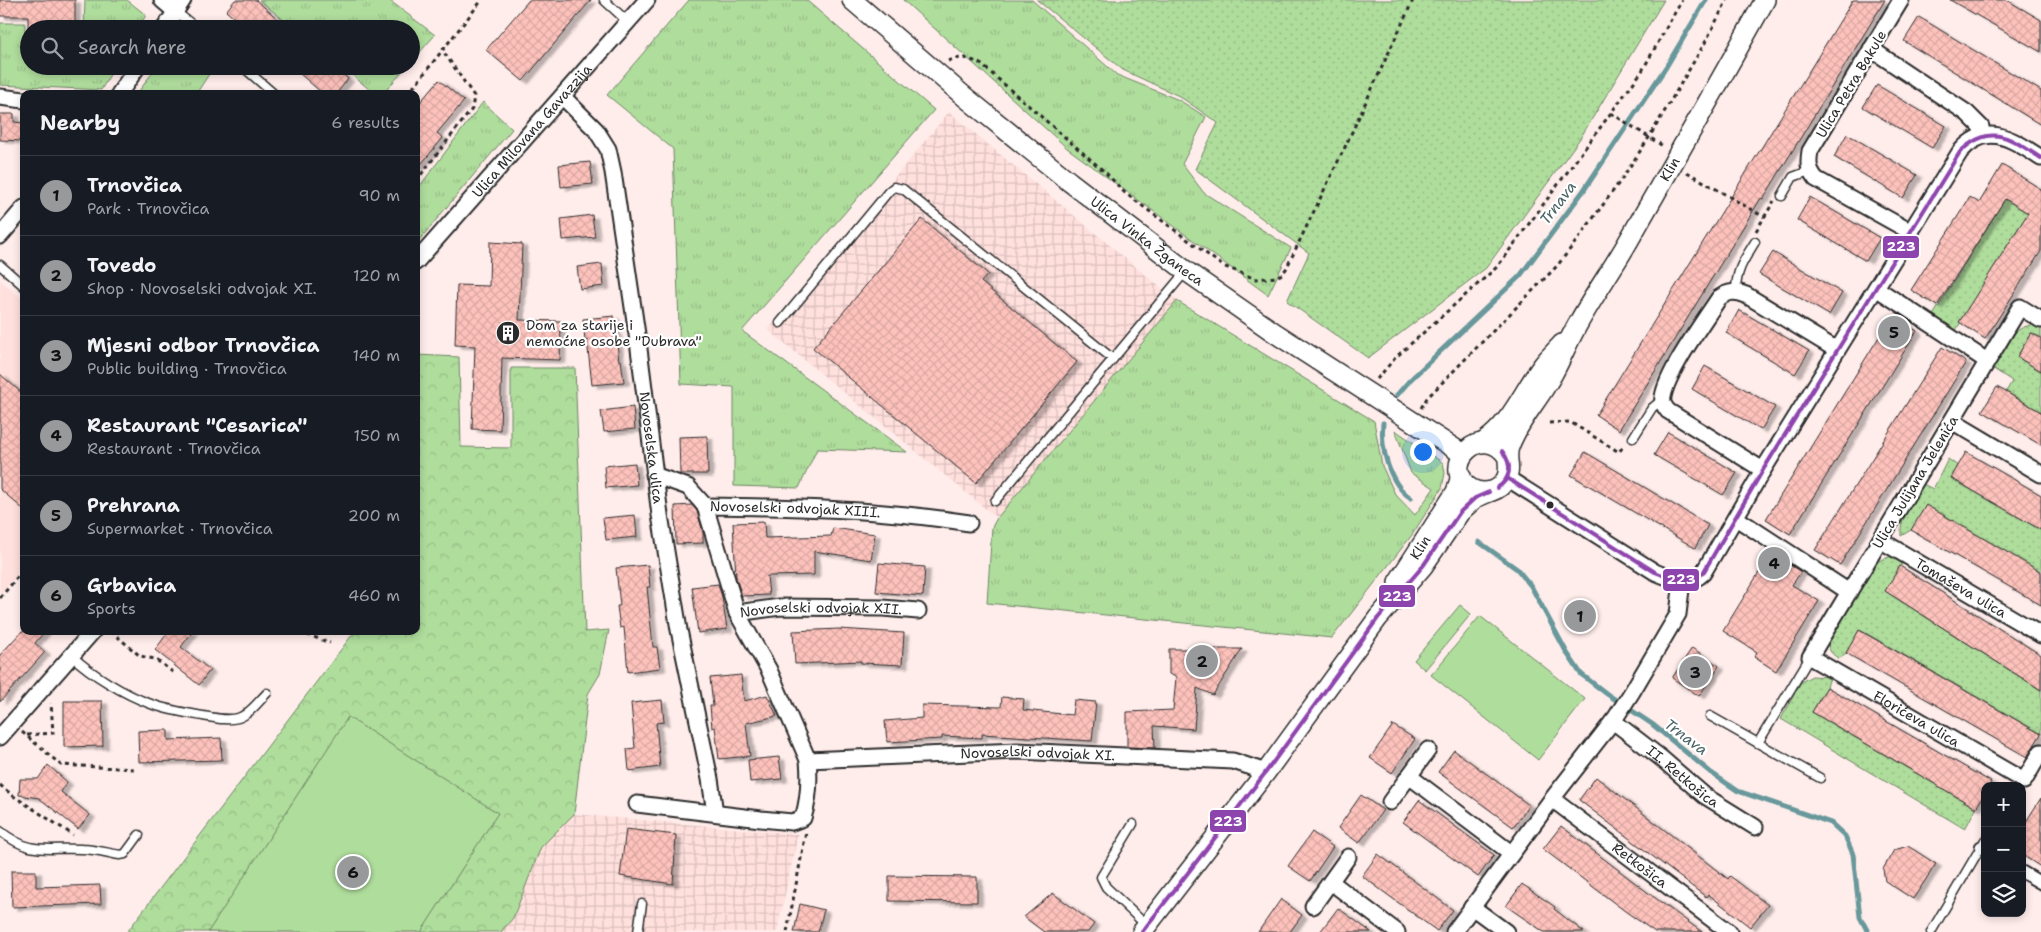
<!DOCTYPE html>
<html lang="en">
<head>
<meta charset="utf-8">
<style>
	body { margin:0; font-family:"Shantell Sans",sans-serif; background:#20242c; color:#f1f3f6 }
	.controls { position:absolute; right:15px; bottom:15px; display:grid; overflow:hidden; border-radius:10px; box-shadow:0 2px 8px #0003 }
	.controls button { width:45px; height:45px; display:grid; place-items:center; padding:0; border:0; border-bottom:1px solid #363941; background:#171b24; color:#f1f3f6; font:25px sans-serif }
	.you { position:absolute; left:1422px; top:451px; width:18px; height:18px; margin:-12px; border:4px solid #fff; border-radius:50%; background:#1a73e8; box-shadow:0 0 0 8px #1a73e833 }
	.badge { display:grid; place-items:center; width:32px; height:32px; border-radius:50%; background:#98999b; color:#111; font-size:16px; font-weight:700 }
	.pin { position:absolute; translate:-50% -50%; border:2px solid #fff; box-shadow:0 1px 5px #0006 }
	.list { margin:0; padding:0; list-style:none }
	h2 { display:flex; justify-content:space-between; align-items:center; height:65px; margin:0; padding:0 20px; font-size:21px }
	h2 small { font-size:16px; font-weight:400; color:#9ea1a6 }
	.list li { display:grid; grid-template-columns:32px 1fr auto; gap:15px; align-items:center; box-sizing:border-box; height:80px; padding:0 20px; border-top:1px solid #363941 }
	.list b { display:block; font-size:19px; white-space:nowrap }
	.list p { margin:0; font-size:16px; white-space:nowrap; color:#9ea1a6 }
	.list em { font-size:16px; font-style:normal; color:#9ea1a6 }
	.icon { flex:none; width:28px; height:28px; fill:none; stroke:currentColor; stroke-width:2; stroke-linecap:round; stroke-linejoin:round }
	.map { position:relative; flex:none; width:2041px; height:932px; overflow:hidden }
	.search { position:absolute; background:#171b24; box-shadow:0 2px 8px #0003; left:20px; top:20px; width:400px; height:55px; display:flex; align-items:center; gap:12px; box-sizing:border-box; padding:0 18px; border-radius:28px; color:#9ea1a6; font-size:19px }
	.panel { position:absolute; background:#171b24; box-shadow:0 2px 8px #0003; left:20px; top:90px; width:400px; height:545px; border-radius:10px }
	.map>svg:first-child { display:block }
	.built { fill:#ffe0dd }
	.industrial { fill:url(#industrial-grid) }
	.grass { fill:url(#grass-tufts); stroke:#6d8464 }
	.park { fill:url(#park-crowns); stroke:#6d8464 }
	.garden { fill:url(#garden-dots); stroke:#6d8464 }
	.pitch { fill:#afdd9c; stroke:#6d8464 }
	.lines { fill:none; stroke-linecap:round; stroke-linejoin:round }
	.stream { stroke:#67989b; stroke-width:5 }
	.building { fill:url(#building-cross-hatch); stroke:#2b2b2b; filter:url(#shadow) }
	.service-casing { stroke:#2b2b2b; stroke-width:11 }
	.pedestrian-casing { stroke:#2b2b2b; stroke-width:15 }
	.minor-casing { stroke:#2b2b2b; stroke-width:19 }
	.tertiary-casing { stroke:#2b2b2b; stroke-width:22 }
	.path { stroke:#2b2b2b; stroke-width:3; stroke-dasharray:4 4; stroke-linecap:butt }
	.service { stroke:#fff; stroke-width:8 }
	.pedestrian { stroke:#fff; stroke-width:11 }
	.minor { stroke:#fff; stroke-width:15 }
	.tertiary { stroke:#fff; stroke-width:19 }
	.bus-1-casing { stroke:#fff; stroke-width:8 }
	.bus-1 { stroke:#8e44ad; stroke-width:4 }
	.bus-dot { fill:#2b2b2b; stroke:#fff; stroke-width:2 }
	.labels { text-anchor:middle; stroke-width:4.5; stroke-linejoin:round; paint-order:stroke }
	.street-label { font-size:14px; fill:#2b2b2b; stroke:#fff }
	.poi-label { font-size:14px; fill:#2b2b2b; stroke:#fff; text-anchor:start }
	.water-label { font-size:15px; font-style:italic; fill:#496263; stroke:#fff }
	.line-badge { stroke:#fff; stroke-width:2 }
	.badge-label { font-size:14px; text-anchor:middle; font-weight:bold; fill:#fff }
</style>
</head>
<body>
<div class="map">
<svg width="2041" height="932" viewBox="0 0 2041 932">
	<defs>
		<pattern id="industrial-grid" width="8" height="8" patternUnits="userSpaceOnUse" patternTransform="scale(1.25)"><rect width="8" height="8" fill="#ffe0dd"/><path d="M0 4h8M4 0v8" fill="none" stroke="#dbc0be"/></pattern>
		<pattern id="grass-tufts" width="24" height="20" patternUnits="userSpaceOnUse" patternTransform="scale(1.25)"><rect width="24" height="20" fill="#afdd9c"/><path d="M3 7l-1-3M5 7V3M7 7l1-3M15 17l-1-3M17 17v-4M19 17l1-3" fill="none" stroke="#97be87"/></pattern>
		<pattern id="park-crowns" width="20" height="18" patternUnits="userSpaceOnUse" patternTransform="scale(1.25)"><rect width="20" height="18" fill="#afdd9c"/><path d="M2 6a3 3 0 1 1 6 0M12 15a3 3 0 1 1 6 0" fill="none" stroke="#97be87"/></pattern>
		<pattern id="garden-dots" width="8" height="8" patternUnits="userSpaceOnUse" patternTransform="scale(1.25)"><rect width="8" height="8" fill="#afdd9c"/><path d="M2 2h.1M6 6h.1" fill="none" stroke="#97be87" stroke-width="1.8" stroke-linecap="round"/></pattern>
		<pattern id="building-cross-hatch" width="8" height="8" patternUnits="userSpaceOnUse" patternTransform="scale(1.25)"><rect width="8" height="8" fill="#fec2bc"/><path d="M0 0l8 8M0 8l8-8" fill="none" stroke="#daa7a2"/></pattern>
		<filter id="shadow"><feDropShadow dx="5.5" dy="3" stdDeviation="1" flood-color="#0004"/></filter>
	</defs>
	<rect width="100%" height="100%" fill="#ffedeb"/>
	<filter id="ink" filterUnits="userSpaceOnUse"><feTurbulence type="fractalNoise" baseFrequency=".02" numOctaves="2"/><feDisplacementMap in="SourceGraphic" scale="10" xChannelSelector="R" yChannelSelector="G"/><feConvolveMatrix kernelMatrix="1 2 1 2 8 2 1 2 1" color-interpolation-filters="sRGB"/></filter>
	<g filter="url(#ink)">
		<!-- built -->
		<polygon class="built" points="0,280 24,300 24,566 0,595"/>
		<!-- industrial -->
		<g class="industrial">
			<polygon points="949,112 1177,301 997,518 768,330"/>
			<polygon points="574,814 798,834 777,932 501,932 513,918 541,847"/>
		</g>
		<!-- grass -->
		<g class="grass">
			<polygon points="85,0 127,0 146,15 138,29 84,29"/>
			<polygon points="259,0 389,0 435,35 411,62 411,29 295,29"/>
			<polygon points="689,0 806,0 934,110 742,331 907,452 817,449 799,488 734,486 734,387 681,384 673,149 607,95"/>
			<polygon points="903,0 1032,0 1117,75 1179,100 1206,117 1182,164 1204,193 1291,248 1268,295 1067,148"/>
			<polygon points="0,23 25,23 25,42 29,42 29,66 115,66 101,90 0,85"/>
			<polygon points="157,66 210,66 213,68 196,94 137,94"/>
			<polygon points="341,66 407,66 383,94 375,94"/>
			<polygon points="483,102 512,129 416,244 416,191"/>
			<polygon points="1177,301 1374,421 1382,466 1395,494 1415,515 1434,488 1411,473 1395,430 1443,463 1445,473 1442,488 1412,535 1332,638 987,603 992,527 997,518"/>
		</g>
		<!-- park -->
		<polygon class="park" points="416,355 459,357 461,447 511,448 511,368 575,368 585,632 609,630 600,674 588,694 574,814 541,847 513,918 501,932 127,932 355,631 416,631"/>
		<!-- garden -->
		<g class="garden">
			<polygon points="1037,0 1664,0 1581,137 1486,268 1368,358 1287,301 1309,253 1195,169 1218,123 1179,96 1123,70"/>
			<polygon points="2005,199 2041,221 2017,230 1956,330 1932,317"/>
			<path d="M2031 325 2041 328V338L2031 333 2017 357 2041 371V412L2006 392 2012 381 1992 368C2002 351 2009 329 2031 325Z"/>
			<path d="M1948 459 1958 466 1951 478 2041 530V572L1911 530 1901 536C1900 515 1911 499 1923 484L1933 489Z"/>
			<path d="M1895 556 1904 561 1885 591 2041 690V734L1860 630 1846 653 1839 659C1829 652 1827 649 1829 637L1876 562 1889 557Z"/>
			<polygon points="1812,676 1830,677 1827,687 1812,712 1976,808 1965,829 1781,719 1801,682"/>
		</g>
		<!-- pitch -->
		<g class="pitch">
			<polygon points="1460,605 1471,614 1425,670 1414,660"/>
			<polygon points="1480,616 1585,699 1538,760 1431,675"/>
			<polygon points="348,717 498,813 421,932 208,932"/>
		</g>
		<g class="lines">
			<!-- stream -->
			<g class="stream">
				<polyline points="1397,395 1410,380 1520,276 1584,190 1666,67 1706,0"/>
				<path d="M1383 423C1380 447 1389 484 1411 498"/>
				<polyline points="1479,542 1517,569 1531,586 1567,653 1581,674 1607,694 1652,724 1710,772 1738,791 1831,823 1845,836 1853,854 1860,917 1868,932"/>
			</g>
		</g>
		<!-- building -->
		<g class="building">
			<polygon points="0,0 75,0 75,29 28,29 28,16 0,16"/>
			<polygon points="235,0 256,0 289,29 247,29 226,11"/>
			<polygon points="529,0 591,0 523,81 486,50"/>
			<polygon points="1853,0 1885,0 1763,199 1761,198 1619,430 1596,415"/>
			<polygon points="1950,0 2007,0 2041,20 2041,52"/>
			<polygon points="1919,17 2041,91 2041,125 1904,41"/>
			<polygon points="291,66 334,66 348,79 336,94 323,94"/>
			<polygon points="439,80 464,101 437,133 443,138 416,170 416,107"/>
			<polygon points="1877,85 1946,126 1932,148 1863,107"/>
			<polygon points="0,114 14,114 14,122 24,123 24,141 0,140"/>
			<polygon points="1847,134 1917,175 1903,198 1834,157"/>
			<polygon points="590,162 593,184 561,187 559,165"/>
			<polygon points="2002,165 2041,189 2041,251 1985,339 1959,322 2028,213 2005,199 1937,306 1911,290 1970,197 1979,203"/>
			<polygon points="1810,197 1880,238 1866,261 1797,220"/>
			<polygon points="592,215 595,237 563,240 561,219"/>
			<polygon points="922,219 988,274 981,282 1077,362 976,483 813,348"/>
			<polygon points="490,242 522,244 519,320 561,321 560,360 502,358 500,430 472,429 475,346 455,345 457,285 489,286"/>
			<polygon points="1773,252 1842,293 1829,315 1759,274"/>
			<polygon points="602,264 604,286 580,289 577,267"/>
			<polygon points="1739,310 1809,351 1795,374 1726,333"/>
			<polygon points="614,316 619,361 621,360 624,382 592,385 587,340 585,341 583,319"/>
			<polygon points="1892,316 1917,331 1790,534 1766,519"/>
			<polygon points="2031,333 2041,338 2041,371 2017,357"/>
			<polygon points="1942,347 1966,362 1840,565 1815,550"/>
			<polygon points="1705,366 1775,407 1761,430 1692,389"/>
			<polygon points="0,374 24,395 24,510 0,489"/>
			<polygon points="1997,387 2041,412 2041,445 1982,411"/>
			<polygon points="633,407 635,429 604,432 601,411"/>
			<polygon points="1668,432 1737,473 1723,495 1654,455"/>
			<polygon points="707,436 708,474 680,474 679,437"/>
			<polygon points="1585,452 1708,525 1695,548 1571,475"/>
			<polygon points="1966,452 2041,495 2041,530 1951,478"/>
			<polygon points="635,463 637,485 606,488 604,466"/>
			<polygon points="692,505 697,511 703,532 703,543 676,544 675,506"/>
			<polygon points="1926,505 2041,572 2041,605 1911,530"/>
			<polygon points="635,515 637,537 606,540 603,518"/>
			<polygon points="764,522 765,538 831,536 833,528 875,534 871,560 814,551 814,575 767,576 769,595 742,596 736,578 733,523"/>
			<polygon points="1771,553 1801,572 1792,585 1819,601 1776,671 1754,657 1757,652 1723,631"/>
			<polygon points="879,563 925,567 923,596 876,592"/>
			<polygon points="648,565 650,587 647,587 653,647 657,647 660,668 628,672 624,627 620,628 617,606 620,606 616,568"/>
			<polygon points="1900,566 2041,655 2041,690 1885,591"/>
			<polygon points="718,584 722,597 727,629 698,633 692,587"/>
			<polygon points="839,629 904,633 902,665 861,663 861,661 795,664 793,631"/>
			<polygon points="1859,630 2041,734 2027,757 1846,653"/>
			<polygon points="22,631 45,631 35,643 45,652 0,702 0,655"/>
			<polygon points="169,631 193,631 181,647 210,670 199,685 155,650"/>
			<polygon points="1692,648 1719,666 1699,696 1672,678"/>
			<polygon points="1169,649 1242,649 1213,695 1197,688 1194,729 1154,726 1155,748 1127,747 1127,712 1173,710 1176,677 1169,674"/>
			<polygon points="741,675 744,701 767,695 777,716 746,723 750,756 719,759 715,727 712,728 710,706 713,706 710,678"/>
			<polygon points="1827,687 1991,782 1989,786 1985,786 1985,793 1976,808 1812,712"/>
			<polygon points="1002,697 1024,699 1023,710 1072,715 1074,700 1096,702 1092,741 982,734 982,738 942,736 942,739 887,742 885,721 922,718 922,705 1001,707"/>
			<polygon points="662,700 664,722 656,723 660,767 629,771 627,749 635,748 631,703"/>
			<polygon points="64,701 102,701 103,746 64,747"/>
			<polygon points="1393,725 1415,739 1392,773 1370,758"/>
			<polygon points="168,730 168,740 221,738 222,760 139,762 138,731"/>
			<polygon points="1454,750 1529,805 1513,827 1438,772"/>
			<polygon points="779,757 782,779 750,782 748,760"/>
			<polygon points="48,765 67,782 61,792 90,815 78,829 39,798 19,795 20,779 38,779"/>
			<polygon points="1596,777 1728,879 1730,876 1768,905 1750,927 1708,894 1706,897 1579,800"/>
			<polygon points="1361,795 1383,810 1359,843 1338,828"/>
			<polygon points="2041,798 2041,867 2022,855 2022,828"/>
			<polygon points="1419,800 1494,855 1478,877 1403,822"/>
			<polygon points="1561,826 1647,892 1702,932 1655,932 1625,911 1543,849"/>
			<polygon points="626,829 676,835 673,884 620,876"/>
			<polygon points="1312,832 1333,847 1310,881 1288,866"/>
			<polygon points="1908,846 1936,864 1913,899 1885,881 1883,869 1894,850"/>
			<polygon points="1378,854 1453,910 1437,931 1362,876"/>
			<polygon points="11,871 36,871 36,887 100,885 101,904 12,907"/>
			<polygon points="889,876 977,877 977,902 889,901"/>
			<polygon points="1522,884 1555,907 1554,909 1584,932 1544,932 1506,906"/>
			<polygon points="1053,893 1094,924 1088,932 1044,932 1024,917"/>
			<polygon points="1281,899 1302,915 1290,932 1258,932"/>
			<polygon points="800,904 824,910 818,932 794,932"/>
			<polygon points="1338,908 1371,932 1320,932"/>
		</g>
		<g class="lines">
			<!-- service casing -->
			<g class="service-casing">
				<g id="service">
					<polyline points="604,0 628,22"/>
					<polyline points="176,12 198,29"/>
					<polyline points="242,66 274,94"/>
					<polyline points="1782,196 1793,177 1809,171"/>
					<polyline points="0,265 24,286"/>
					<path d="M1736 292C1736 270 1744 260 1755 242"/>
					<polyline points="780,323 889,191 894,187 903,189 1113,359"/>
					<polyline points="1633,438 1652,408 1663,399"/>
					<polyline points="995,501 1186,271"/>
					<path d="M72 656C91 674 125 695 151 704 167 710 186 713 203 716 215 718 226 721 238 718 249 715 259 701 267 693"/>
					<polyline points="1710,716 1820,778"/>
					<polyline points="1758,743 1810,657"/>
					<polyline points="1133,824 1101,877 1106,887 1147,926"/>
					<path d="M0 831C32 856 45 847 82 849 94 849 108 853 120 855L125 854 139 835"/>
					<polyline points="638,932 642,904"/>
					<polyline points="1931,932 1985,840"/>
				</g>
			</g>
			<!-- pedestrian casing -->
			<g class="pedestrian-casing">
				<g id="pedestrian">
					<polyline points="1981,847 1985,849"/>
					<polyline points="2022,872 2041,883"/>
				</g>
			</g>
			<!-- minor casing -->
			<g class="minor-casing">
				<g id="minor">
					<polyline points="162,0 176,12"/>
					<path d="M1901 0 1810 151C1808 163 1808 169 1816 179L1911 232"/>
					<polyline points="164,29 183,0"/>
					<polyline points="1871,49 1967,113 1981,127 1982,135"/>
					<polyline points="119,94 138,66"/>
					<polyline points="0,97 24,100"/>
					<path id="s1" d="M563 97 596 130 608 149 613 172 638 341 660 515 679 630 710 779 715 813"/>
					<polyline points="0,236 24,208"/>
					<path id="s2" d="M416 262 647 0"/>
					<polyline points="1876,288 1987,361"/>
					<path id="s3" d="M2041 320 2020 307 1810 657 2024 781 2041 752"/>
					<polyline points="1952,421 2041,474"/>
					<path d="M1763 470 1668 411C1664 406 1662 403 1663 397 1667 372 1704 321 1719 298 1729 291 1735 291 1746 295L1837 350"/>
					<polyline points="654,475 688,487 705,506"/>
					<path d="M1507 478 1655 572C1671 579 1689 587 1703 573L1763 470 1960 152C1987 120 2013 140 2041 158"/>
					<polyline points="1736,518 1849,592"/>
					<path id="s4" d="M1880 540 2041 635"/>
					<path id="s5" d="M737 613 705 506C793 507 881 509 969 523"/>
					<path id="s6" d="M1613 721 1661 758 1705 796 1755 827"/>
					<polyline points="0,737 93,631"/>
					<path id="s7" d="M808 760 1017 751 1233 761 1266 772"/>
					<polyline points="1409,776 1511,853"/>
					<path id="s8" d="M1552 799 1729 932"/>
					<polyline points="1390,802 1428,750"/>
					<path id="s9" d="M637 804 761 819 792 822 803 818C809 799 810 781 808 760L769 670 737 613 780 607 883 608 918 611"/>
					<polyline points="1331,882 1397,932"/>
					<polyline points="1313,906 1348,857"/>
					<polyline points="1472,907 1506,932"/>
					<polyline points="1454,932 1552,799 1616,717 1632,692 1678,614 1682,581"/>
				</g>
			</g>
			<!-- tertiary casing -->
			<g class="tertiary-casing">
				<g id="tertiary">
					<path id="s10" d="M852 0 965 97 1070 182 1186 271 1275 333 1463 454"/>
					<path d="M1484 442C1512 423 1523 391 1543 365 1549 357 1556 351 1562 344"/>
					<path id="s11" d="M1507 456C1482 420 1438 466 1470 488 1476 492 1484 493 1492 491 1498 489 1503 485 1506 479 1512 468 1505 458 1509 447 1517 424 1534 405 1546 385 1557 369 1563 352 1572 335 1587 305 1608 276 1625 247 1672 165 1719 83 1765 0"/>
					<path id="s12" d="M1398 582 1456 492 1461 476"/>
					<polyline points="1142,932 1266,772 1378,618 1423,566 1460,512 1475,498 1489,492"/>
				</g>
			</g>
			<!-- path -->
			<g class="path">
				<path d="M948 61C961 56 970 58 982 65L1106 173 1125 193 1223 266 1256 279 1276 277 1282 274 1286 269 1345 147 1413 0"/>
				<polyline points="408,94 482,0"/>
				<polyline points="1611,113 1663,146"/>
				<polyline points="1687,172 1764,217"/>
				<polyline points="416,181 472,109 474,96 443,51"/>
				<polyline points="1756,231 1774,201"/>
				<polyline points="1377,379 1396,357 1497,267 1642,71 1682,0"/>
				<polyline points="1421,408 1427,398 1557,266 1581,235 1621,180 1650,136 1706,41 1727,0"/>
				<polyline points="1549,423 1570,422 1619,452 1624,445"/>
				<polyline points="0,598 24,569"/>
				<polyline points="111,631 140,656 155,659 174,673"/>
				<polyline points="283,631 303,633 330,643"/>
				<polyline points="22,732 61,765 136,769"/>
				<polyline points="27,735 53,733 51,703"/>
				<polyline points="0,785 12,795 73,835"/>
				<polyline points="787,932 806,832"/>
			</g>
			<!-- service -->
			<use href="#service" class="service"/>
			<!-- pedestrian -->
			<use href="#pedestrian" class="pedestrian"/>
			<!-- minor -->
			<use href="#minor" class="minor"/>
			<!-- tertiary -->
			<use href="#tertiary" class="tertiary"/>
			<!-- bus-1 casing -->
			<g class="bus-1-casing">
				<g id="bus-1">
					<path d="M1507 478 1655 572C1672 579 1687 585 1703 573L1763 470 1960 152C1991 122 2010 138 2041 158"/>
					<path d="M1497 488C1511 479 1513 465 1502 451"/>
					<polyline points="1142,932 1266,772 1378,618 1423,566 1460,512 1475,498 1489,492"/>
				</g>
			</g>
			<!-- bus-1 -->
			<use href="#bus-1" class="bus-1"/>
		</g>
	</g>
	<!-- icons -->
	<defs>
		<g id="building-disc" transform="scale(1.25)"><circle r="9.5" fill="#2b2b2b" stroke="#fff"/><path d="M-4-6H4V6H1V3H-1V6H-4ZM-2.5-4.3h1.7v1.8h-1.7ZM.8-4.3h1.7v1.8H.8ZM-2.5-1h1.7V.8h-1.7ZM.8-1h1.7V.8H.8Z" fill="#fff"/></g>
	</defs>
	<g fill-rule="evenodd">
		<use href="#building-disc" x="508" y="333"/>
	</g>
	<!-- markers -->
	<circle class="bus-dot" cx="1550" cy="505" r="4.5"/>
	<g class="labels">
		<!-- street labels -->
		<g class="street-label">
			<text transform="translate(1851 84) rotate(-59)" y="5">Ulica Petra Bakule</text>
			<text dy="5" stroke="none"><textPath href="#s2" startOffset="175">Ulica Milovana Gavazzija</textPath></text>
			<text dy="5" stroke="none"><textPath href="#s11" startOffset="486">Klin</textPath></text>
			<text dy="5" stroke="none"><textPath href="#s10" startOffset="381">Ulica Vinka Žganeca</textPath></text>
			<text dy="5" stroke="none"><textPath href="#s1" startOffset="371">Novoselska ulica</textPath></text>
			<text transform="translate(1915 482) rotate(-59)" y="5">Ulica Julijana Jelenića</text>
			<text dy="5" stroke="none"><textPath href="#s5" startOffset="202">Novoselski odvojak XIII.</textPath></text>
			<text dy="5" stroke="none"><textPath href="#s12" startOffset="41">Klin</textPath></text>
			<text dy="5" stroke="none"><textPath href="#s4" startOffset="94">Tomaševa ulica</textPath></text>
			<text dy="5" stroke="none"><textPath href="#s9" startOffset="474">Novoselski odvojak XII.</textPath></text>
			<text dy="5" stroke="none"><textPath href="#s3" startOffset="556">Florićeva ulica</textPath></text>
			<text dy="5" stroke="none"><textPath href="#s7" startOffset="230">Novoselski odvojak XI.</textPath></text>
			<text dy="5" stroke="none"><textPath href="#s6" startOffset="89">II. Retkošica</textPath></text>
			<text dy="5" stroke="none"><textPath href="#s8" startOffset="110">Retkošica</textPath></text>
		</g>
		<!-- poi labels -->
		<g class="poi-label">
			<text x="526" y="330">Dom za starije i<tspan x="526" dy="16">nemoćne osobe "Dubrava"</tspan></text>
		</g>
		<!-- water labels -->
		<g class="water-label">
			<text transform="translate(1558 203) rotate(-53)" y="5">Trnava</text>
			<text transform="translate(1686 737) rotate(37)" y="5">Trnava</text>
		</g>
	</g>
	<g class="line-badge">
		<rect x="1882" y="235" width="38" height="24" rx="5" fill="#8e44ad"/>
		<rect x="1662" y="568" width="38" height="24" rx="5" fill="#8e44ad"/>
		<rect x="1378" y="584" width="38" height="24" rx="5" fill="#8e44ad"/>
		<rect x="1209" y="809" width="38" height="24" rx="5" fill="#8e44ad"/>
	</g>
	<g class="badge-label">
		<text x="1901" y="251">223</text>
		<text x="1681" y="584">223</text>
		<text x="1397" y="601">223</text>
		<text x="1228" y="826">223</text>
	</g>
</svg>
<div class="controls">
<button>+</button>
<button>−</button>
<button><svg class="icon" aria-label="layers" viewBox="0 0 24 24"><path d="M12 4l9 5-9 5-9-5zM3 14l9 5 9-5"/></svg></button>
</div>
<div class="you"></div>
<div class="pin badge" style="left:1580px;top:616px">1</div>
<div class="pin badge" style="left:1202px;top:661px">2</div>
<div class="pin badge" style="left:1695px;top:672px">3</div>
<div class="pin badge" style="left:1774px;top:563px">4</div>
<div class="pin badge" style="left:1894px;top:332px">5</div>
<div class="pin badge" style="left:353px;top:872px">6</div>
<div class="search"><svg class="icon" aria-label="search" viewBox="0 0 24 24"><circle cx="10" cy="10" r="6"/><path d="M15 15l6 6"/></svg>Search here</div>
<section class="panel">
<h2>Nearby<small>6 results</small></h2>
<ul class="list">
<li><span class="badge">1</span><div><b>Trnovčica</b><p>Park · Trnovčica</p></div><em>90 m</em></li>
<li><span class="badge">2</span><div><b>Tovedo</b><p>Shop · Novoselski odvojak XI.</p></div><em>120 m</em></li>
<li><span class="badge">3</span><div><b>Mjesni odbor Trnovčica</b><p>Public building · Trnovčica</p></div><em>140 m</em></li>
<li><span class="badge">4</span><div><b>Restaurant &quot;Cesarica&quot;</b><p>Restaurant · Trnovčica</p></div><em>150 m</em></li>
<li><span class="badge">5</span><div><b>Prehrana</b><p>Supermarket · Trnovčica</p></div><em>200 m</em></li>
<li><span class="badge">6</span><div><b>Grbavica</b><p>Sports</p></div><em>460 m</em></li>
</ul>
</section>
</div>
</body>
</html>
